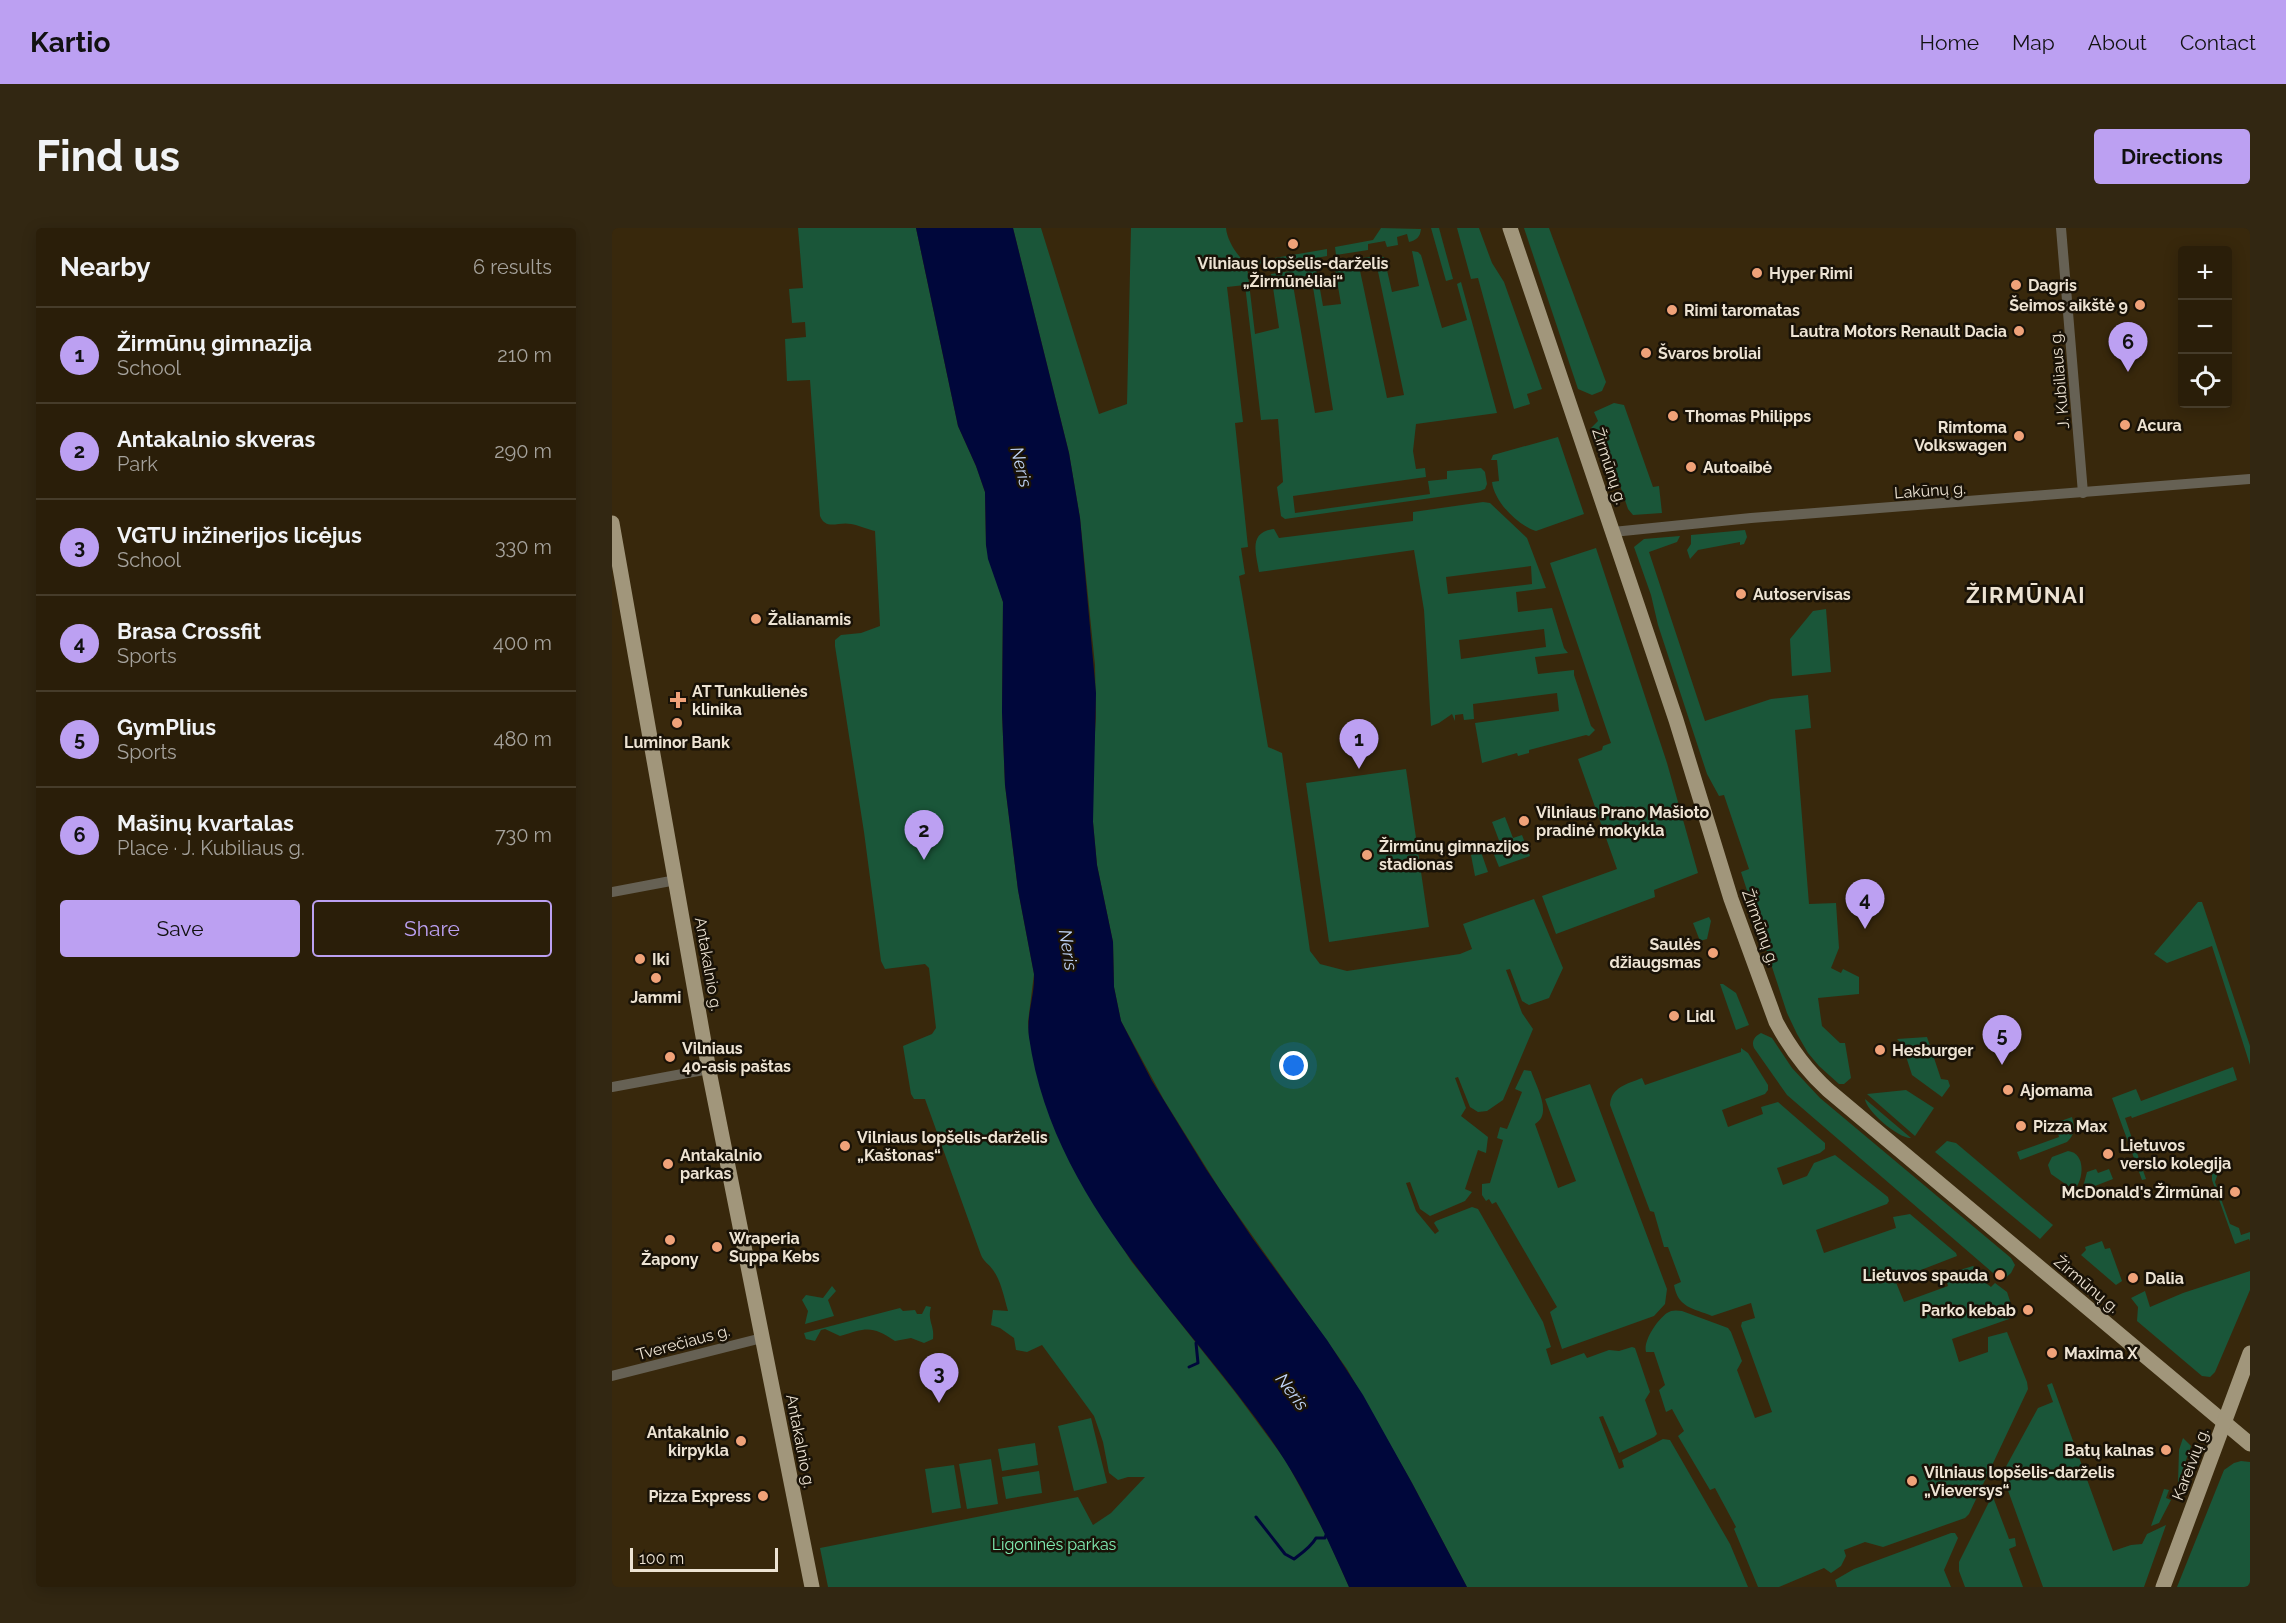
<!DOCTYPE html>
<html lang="en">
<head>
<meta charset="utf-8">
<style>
	body { margin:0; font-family:Raleway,sans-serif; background:#322712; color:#f1f3f6 }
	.controls { position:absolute; right:18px; top:18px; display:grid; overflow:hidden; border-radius:6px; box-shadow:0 3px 15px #0003 }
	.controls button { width:54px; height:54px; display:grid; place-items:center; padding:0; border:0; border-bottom:2px solid #463c2a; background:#2a1e09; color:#f1f3f6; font:30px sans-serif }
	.scale { position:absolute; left:18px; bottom:15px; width:148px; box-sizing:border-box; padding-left:6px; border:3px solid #ede3d3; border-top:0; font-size:16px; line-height:21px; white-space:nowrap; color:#ede3d3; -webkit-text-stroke:4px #191207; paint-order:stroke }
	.you { position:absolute; left:682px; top:838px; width:21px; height:21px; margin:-15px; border:4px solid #fff; border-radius:50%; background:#1a73e8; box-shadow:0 0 0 9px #1a73e833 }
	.badge { display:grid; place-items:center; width:39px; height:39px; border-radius:50%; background:#bca0f2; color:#111; font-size:20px; font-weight:700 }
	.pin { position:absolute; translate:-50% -50px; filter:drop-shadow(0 2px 3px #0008) }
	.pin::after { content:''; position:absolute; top:32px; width:21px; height:18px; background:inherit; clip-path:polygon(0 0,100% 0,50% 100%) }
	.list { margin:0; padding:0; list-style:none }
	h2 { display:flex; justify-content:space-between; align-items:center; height:78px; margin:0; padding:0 24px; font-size:26px }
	h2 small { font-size:20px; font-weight:400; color:#a5a29c }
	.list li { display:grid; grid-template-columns:39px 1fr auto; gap:18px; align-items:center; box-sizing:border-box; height:96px; padding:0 24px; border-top:2px solid #463c2a }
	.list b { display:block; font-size:22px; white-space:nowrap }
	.list p { margin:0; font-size:20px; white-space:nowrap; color:#a5a29c }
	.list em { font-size:20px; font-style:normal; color:#a5a29c }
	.actions { display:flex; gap:12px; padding:18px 24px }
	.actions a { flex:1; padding:14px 0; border:2px solid #bca0f2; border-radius:6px; text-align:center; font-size:21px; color:#bca0f2 }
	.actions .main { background:#bca0f2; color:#111 }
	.icon { flex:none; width:33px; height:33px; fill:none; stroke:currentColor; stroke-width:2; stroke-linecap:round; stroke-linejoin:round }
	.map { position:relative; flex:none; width:1638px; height:1359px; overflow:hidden; border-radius:6px }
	header { display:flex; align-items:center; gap:36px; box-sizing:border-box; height:84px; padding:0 30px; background:#bca0f2; color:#111 }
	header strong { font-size:28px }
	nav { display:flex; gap:33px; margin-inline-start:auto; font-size:21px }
	.intro { display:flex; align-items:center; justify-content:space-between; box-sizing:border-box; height:144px; padding:0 36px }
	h1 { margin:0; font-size:42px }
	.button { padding:15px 27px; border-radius:6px; background:#bca0f2; color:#111; font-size:21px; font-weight:700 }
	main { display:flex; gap:36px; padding:0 36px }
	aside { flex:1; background:#2a1e09; border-radius:6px; box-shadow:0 3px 15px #0003 }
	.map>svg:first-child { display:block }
	.green { fill:#1a5639; fill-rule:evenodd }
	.water { fill:#00073b }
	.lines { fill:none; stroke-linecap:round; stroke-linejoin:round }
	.stream { stroke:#00073b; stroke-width:3 }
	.street { stroke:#666154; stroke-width:10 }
	.primary { stroke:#a1967b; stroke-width:15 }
	.poi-dot { fill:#f0a279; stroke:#191207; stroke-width:2 }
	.labels { text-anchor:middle; stroke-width:5; stroke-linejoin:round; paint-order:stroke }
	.poi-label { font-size:16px; font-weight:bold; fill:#ede3d3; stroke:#191207; text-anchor:start }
	.street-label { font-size:16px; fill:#ede3d3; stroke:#191207 }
	.park-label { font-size:16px; fill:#80eeb4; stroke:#191207 }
	.water-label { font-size:18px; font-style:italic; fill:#c0d4f7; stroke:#191207 }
	.district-label { font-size:22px; font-weight:bold; letter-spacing:1.5px; fill:#ede3d3; stroke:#191207 }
</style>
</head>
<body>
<header>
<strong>Kartio</strong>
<nav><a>Home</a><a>Map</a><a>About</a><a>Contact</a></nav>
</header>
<div class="intro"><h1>Find us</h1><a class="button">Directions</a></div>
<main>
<aside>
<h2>Nearby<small>6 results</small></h2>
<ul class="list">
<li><span class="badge">1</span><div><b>Žirmūnų gimnazija</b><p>School</p></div><em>210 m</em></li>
<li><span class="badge">2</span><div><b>Antakalnio skveras</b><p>Park</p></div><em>290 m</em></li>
<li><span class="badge">3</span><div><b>VGTU inžinerijos licėjus</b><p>School</p></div><em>330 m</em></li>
<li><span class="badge">4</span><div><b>Brasa Crossfit</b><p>Sports</p></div><em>400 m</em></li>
<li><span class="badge">5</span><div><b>GymPlius</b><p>Sports</p></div><em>480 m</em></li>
<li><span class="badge">6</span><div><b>Mašinų kvartalas</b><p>Place · J. Kubiliaus g.</p></div><em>730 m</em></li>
</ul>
<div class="actions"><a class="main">Save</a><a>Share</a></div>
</aside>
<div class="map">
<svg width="1638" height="1359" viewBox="0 0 1638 1359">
	<rect width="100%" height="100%" fill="#38280c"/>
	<!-- green -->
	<g class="green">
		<path d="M186 0H304L346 198 364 238 373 264 374 317 391 374 390 484 393 557 406 662 422 746 416 794 417 808 428 857 449 915 462 942 519 1033 623 1164 674 1233 714 1307 737 1359H216L208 1320 466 1269 481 1297 499 1285 533 1249H516L506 1252 497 1245 491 1214 482 1188 430 1117 415 1124 404 1122 402 1110 388 1100 379 1097 381 1082 396 1083C392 1069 389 1053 381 1042 377 1036 372 1034 369 1027L313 871H302L299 866 291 818 320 806 324 800 317 740 313 736 273 741 269 733 252 604 223 418V412L229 407 249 405 268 398 263 303C255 301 246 297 239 296 227 293 214 303 208 288L198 152 175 153 173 111 194 109 193 94 180 95 177 61 191 60Z"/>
		<path d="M401 0H429L487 186 515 176 519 0H614C615 12 625 28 634 35L715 21V28L660 38 657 34 635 38 643 106 667 100 659 46 704 39 711 78 729 76 722 35 762 28 772 29 780 64 807 58 800 23 806 24 809 27 830 100 855 92 845 56 849 54 885 185 804 196 801 223 804 241 813 240 814 249 681 268 683 285 818 266 816 253 835 251V243L869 240 873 244 875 256 873 261 868 263 673 291 669 288 665 259 671 254 666 191 649 192 633 57 615 59 631 194 623 195 636 319 629 320 633 346 627 348 656 519 670 525 698 723 708 736 735 743 848 726 860 721 851 696 922 671 951 740 937 770 917 777 910 773 898 741 894 742 910 785 921 801 891 872 875 883 866 884 858 879 846 849 843 850 854 880 849 888 876 909 874 925 866 922 853 961 860 964 853 973 818 988 808 981 798 954 794 955 804 983 823 1006 827 1003 822 995 824 993 860 979 866 981 931 1094 939 1119 934 1121 939 1137 972 1125 975 1130 997 1122 1007 1123 1020 1119 1023 1120 1038 1164 1033 1172 1045 1206 1042 1209 1007 1225 991 1188 987 1189 1007 1241 1012 1239 1010 1232 1051 1211 1058 1212 1118 1316 1136 1359H855L800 1255 735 1141 610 965 552 872 509 793 502 759 501 714 485 637 481 594 480 549 484 489 483 437 468 290 457 225ZM764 34 792 167 775 170 747 38ZM699 47 721 182 703 185 680 51Z"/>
		<path d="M769 0 809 1C808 9 805 12 797 14L795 6 785 9 786 17 775 19 773 13 756 16V22L724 27 723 19 761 12Z"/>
		<polygon points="819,0 827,0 841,51 834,53"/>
		<polygon points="845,0 867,0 880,35 892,54 930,161 915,166 918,176 902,181 866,50 859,51"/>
		<polygon points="912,0 937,0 994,154 990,163 980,167 966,161"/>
		<polygon points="1002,175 1012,177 1041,259 1047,258 1050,285 1021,287 1016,281 1003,243 998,244 979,200 986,193 982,184"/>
		<path d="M946 209 972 286 924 303C905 297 882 273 880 254L887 253 885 232H879L881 227Z"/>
		<path d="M871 274 878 275 915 310 934 360 904 364 906 384 940 380 952 420 956 425 923 429 926 446 962 442V447L979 498 983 502 977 508 974 507 917 522V525L906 528 905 525 870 535 863 495 947 483 945 465 861 476 862 491 852 492 851 486 843 487V493L840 486 827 495 819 498 812 382 802 322 647 344C644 325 636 304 662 301L667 310 801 293V284ZM919 338 920 356 836 366 834 349ZM932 401 934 419 849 431 847 412Z"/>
		<polygon points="1133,302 1135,309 1132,316 1128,317 1128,314 1086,322 1078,331 1075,322 1079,316 1079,307"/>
		<polygon points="1068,308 1065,314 1037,324 1093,493 1159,471 1196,467 1199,500 1183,502 1197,676 1224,675 1227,720 1219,740 1229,745 1231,741 1247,749 1247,766 1206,770 1210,798 1228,815 1233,815 1239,850 1232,856 1227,856 1207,838 1196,825 1185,806 1175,785 1129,644 1137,641 1112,567 1107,568 1095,546 1046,397 1039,367 1022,319 1032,311"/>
		<polygon points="984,320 1055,535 1086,645 1042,662 1043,669 944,706 930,668 1005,641 966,531 990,522 991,518 999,515 938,335"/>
		<polygon points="1214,381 1219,444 1180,448 1178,411 1201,383"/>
		<polygon points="794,541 817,699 717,714 694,555"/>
		<polygon points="893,589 901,610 910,607 918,628 887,639 879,619 888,615 880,594"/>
		<polygon points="869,624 876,644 863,648 859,627"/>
		<polygon points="1586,674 1590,674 1638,818 1638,837 1600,718 1555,735 1542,726"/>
		<polygon points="1097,689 1099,693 1095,711 1088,713 1081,695"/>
		<polygon points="1108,756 1111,756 1124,765 1137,797 1124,802"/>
		<path d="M1149 805 1160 810 1180 840 1208 870 1399 1030 1403 1037 1399 1045 1391 1052 1388 1051 1175 867 1142 820C1139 813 1143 808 1149 805Z"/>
		<polygon points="1315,809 1329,851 1336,852 1338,858 1330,869 1300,847 1290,816 1285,811"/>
		<path d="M1129 820 1136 825 1156 857V862L1153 866 1110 882 1116 899 1151 886 1149 879 1166 874 1213 915V921L1208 925 1165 940 1171 957 1195 948 1202 935 1223 927 1276 969 1277 973 1275 976 1204 1002 1212 1025 1284 1000 1281 989 1298 986 1344 1025 1345 1028 1283 1052 1292 1074 1336 1058 1334 1051 1338 1045 1361 1038 1367 1043 1365 1048 1379 1059 1383 1055 1395 1064 1401 1082 1397 1091 1340 1111 1347 1134 1376 1124V1109L1395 1104 1415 1154 1416 1161 1357 1286 1353 1290 1271 1319 1253 1314 1232 1322 1234 1328 1229 1338 1219 1345 1212 1340 1167 1359H1146L1122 1301 1124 1299 1103 1260 1098 1262 1066 1208 1072 1203 1060 1181 1054 1184 1047 1162 1053 1157 1042 1124H1034C1031 1113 1045 1092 1055 1085 1059 1082 1064 1082 1070 1083L1116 1100 1119 1104 1130 1133 1125 1142 1143 1190 1160 1184 1129 1098 1130 1094 1143 1090 1139 1075 1100 1088C1081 1080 1066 1080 1062 1057L1069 1054 1056 1019H1052L1042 984 1038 983 998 877C999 859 1015 856 1030 850L1033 857 1129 824Z"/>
		<polygon points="1621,839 1625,852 1520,890 1519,888 1513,890 1534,951 1530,952 1500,870 1524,861 1529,873"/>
		<path d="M912 842 919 843C924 858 941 886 923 896L946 960 964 953 933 871 978 856 1055 1061 1053 1076 1042 1088 950 1121 938 1084 945 1079 884 974 880 976 877 971 874 973 870 967V956L878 955 891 912 885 910 888 899 895 901 910 864 903 861Z"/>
		<polygon points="1294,862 1322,880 1303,908 1255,866"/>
		<path d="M1253 871 1299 910C1287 911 1254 883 1253 871Z"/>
		<path d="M1460 889C1463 900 1463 906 1455 914L1408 932 1405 924 1447 909 1443 895Z"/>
		<polygon points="1335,913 1344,915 1441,997 1428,1011 1323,924"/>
		<path d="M1456 923C1474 925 1472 952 1462 962L1439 946 1436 937 1440 929Z"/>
		<polygon points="1484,941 1486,945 1497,941 1501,951 1470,963 1475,944"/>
		<polygon points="1607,942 1603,954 1618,996 1627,1000 1629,1007 1638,1004 1638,1013 1637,1011 1623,1016 1600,952 1600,945"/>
		<polygon points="1490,1013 1493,1021 1498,1020 1510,1053 1504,1057 1469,1027 1474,1022 1473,1019"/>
		<polygon points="1638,1043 1638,1062 1603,1144 1598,1149 1590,1148 1525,1093 1526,1079 1519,1070 1533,1063 1538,1079 1571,1065"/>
		<polygon points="220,1058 224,1063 216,1072 222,1088 193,1096 196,1083 190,1072 194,1067 211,1070"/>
		<path d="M314 1078 319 1079C315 1093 323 1098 321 1111L312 1115 299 1110 283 1113C260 1097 254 1100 228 1108L213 1101 209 1102 203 1113 194 1111 192 1105 288 1080 291 1083 303 1082 305 1086H310Z"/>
		<polygon points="1440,1155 1501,1323 1519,1317 1530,1316 1535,1306 1554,1297 1532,1359 1431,1359 1390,1246 1426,1180 1441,1174 1435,1157"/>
		<polygon points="479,1190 495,1255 462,1263 446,1198"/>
		<polygon points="1571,1210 1579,1218 1566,1255 1567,1222"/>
		<polygon points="423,1215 426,1237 390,1243 386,1221"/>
		<polygon points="379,1231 386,1276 355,1281 347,1236"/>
		<polygon points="1629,1233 1638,1234 1638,1359 1565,1359 1612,1242 1622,1235"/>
		<polygon points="342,1237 349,1280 320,1285 313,1241"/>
		<polygon points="427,1243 430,1265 394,1271 390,1249"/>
		<polygon points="1552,1261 1557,1262 1554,1270 1559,1272 1547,1295 1539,1298"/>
		<polygon points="1381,1269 1397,1311 1403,1310 1404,1318 1397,1321 1411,1359 1353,1359 1347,1343 1347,1334 1379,1270"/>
		<polygon points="1339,1305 1343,1305 1346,1310 1332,1342 1339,1359 1225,1359 1223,1352 1242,1341"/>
	</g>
	<!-- water -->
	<path class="water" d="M304 0H401L457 225 468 290 484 465 481 594 485 637 501 714 502 759 509 793 540 853 594 941 641 1011 715 1112 751 1167 800 1255 855 1359H737C714 1307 691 1257 658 1210 569 1083 440 972 417 809 414 787 423 768 422 746L406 662 393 557 390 484 391 374 376 331 374 317 373 264 364 238 346 198Z"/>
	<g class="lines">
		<!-- stream -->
		<g class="stream">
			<polyline points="577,1139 586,1135 584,1115"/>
			<path d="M644 1289 673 1326 682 1331C690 1325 699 1319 704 1310H713L714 1307"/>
		</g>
		<!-- street -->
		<g class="street">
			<polyline points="1449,0 1471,265"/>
			<polyline points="1001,304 1139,290 1638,251"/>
			<polyline points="0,664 64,652"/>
			<polyline points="0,859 97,841"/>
			<polyline points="0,1148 150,1110"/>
		</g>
		<!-- primary -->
		<g class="primary">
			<path d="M898 0 1064 492 1119 671 1164 794C1178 820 1194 842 1216 862L1638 1216"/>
			<polyline points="0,295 98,848 200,1359"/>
			<polyline points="1551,1359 1638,1125"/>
		</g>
	</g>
	<!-- markers -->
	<g class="poi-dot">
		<circle cx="681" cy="16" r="6"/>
		<circle cx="1145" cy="45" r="6"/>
		<circle cx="1404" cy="57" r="6"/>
		<circle cx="1528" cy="77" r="6"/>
		<circle cx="1060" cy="82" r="6"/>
		<circle cx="1407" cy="103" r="6"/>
		<circle cx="1034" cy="125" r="6"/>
		<circle cx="1061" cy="188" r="6"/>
		<circle cx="1513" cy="197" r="6"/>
		<circle cx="1407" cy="208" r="6"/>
		<circle cx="1079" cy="239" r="6"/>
		<circle cx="1129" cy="366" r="6"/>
		<circle cx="144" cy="391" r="6"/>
		<path d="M63 463h6v6h6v6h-6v6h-6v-6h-6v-6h6z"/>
		<circle cx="65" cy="495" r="6"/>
		<circle cx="912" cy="593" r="6"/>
		<circle cx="755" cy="627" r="6"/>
		<circle cx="1101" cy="725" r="6"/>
		<circle cx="28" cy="731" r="6"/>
		<circle cx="44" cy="750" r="6"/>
		<circle cx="1062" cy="788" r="6"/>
		<circle cx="1268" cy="822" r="6"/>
		<circle cx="58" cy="829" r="6"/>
		<circle cx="1396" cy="862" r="6"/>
		<circle cx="1409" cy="898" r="6"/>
		<circle cx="233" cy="918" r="6"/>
		<circle cx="1496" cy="926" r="6"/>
		<circle cx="56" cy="936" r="6"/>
		<circle cx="1623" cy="964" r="6"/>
		<circle cx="58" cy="1012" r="6"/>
		<circle cx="105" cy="1019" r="6"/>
		<circle cx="1388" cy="1047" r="6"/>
		<circle cx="1521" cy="1050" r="6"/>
		<circle cx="1416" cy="1082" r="6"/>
		<circle cx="1440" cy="1125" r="6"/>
		<circle cx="129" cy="1213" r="6"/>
		<circle cx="1554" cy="1222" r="6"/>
		<circle cx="1300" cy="1253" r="6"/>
		<circle cx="151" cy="1268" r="6"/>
	</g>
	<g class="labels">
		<!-- poi labels -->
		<g class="poi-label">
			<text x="681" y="41" text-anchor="middle">Vilniaus lopšelis-darželis<tspan x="681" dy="18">„Žirmūnėliai“</tspan></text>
			<text x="1157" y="51">Hyper Rimi</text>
			<text x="1416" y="63">Dagris</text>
			<text x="1516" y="83" text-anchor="end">Šeimos aikštė 9</text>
			<text x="1072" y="88">Rimi taromatas</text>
			<text x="1395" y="109" text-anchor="end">Lautra Motors Renault Dacia</text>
			<text x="1046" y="131">Švaros broliai</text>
			<text x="1073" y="194">Thomas Philipps</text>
			<text x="1525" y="203">Acura</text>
			<text x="1395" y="205" text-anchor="end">Rimtoma<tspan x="1395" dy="18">Volkswagen</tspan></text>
			<text x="1091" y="245">Autoaibė</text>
			<text x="1141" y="372">Autoservisas</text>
			<text x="156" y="397">Žalianamis</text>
			<text x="80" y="469">AT Tunkulienės<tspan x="80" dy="18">klinika</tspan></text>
			<text x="65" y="520" text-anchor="middle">Luminor Bank</text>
			<text x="924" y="590">Vilniaus Prano Mašioto<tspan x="924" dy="18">pradinė mokykla</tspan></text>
			<text x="767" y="624">Žirmūnų gimnazijos<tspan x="767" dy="18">stadionas</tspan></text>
			<text x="1089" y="722" text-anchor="end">Saulės<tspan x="1089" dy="18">džiaugsmas</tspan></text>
			<text x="40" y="737">Iki</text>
			<text x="44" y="775" text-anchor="middle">Jammi</text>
			<text x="1074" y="794">Lidl</text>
			<text x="70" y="826">Vilniaus<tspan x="70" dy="18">40-asis paštas</tspan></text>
			<text x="1280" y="828">Hesburger</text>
			<text x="1408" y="868">Ajomama</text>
			<text x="1421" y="904">Pizza Max</text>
			<text x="245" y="915">Vilniaus lopšelis-darželis<tspan x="245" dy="18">„Kaštonas“</tspan></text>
			<text x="1508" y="923">Lietuvos<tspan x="1508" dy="18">verslo kolegija</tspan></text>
			<text x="68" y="933">Antakalnio<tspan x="68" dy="18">parkas</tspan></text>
			<text x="1611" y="970" text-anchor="end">McDonald's Žirmūnai</text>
			<text x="117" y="1016">Wraperia<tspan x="117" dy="18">Suppa Kebs</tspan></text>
			<text x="58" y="1037" text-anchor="middle">Žapony</text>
			<text x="1376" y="1053" text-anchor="end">Lietuvos spauda</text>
			<text x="1533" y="1056">Dalia</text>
			<text x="1404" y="1088" text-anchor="end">Parko kebab</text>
			<text x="1452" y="1131">Maxima X</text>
			<text x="117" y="1210" text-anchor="end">Antakalnio<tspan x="117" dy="18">kirpykla</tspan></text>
			<text x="1542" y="1228" text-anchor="end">Batų kalnas</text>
			<text x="1312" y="1250">Vilniaus lopšelis-darželis<tspan x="1312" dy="18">„Vieversys“</tspan></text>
			<text x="139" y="1274" text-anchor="end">Pizza Express</text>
		</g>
		<!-- street labels -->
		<g class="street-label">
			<text transform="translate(1447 152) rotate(-95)" y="6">J. Kubiliaus g.</text>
			<text transform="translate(998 238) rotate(72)" y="6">Žirmūnų g.</text>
			<text transform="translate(1318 262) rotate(-4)" y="6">Lakūnų g.</text>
			<text transform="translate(1149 699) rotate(70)" y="6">Žirmūnų g.</text>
			<text transform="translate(97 736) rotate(80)" y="6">Antakalnio g.</text>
			<text transform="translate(1475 1056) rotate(40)" y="6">Žirmūnų g.</text>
			<text transform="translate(71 1114) rotate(-15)" y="6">Tverečiaus g.</text>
			<text transform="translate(189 1213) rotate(79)" y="6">Antakalnio g.</text>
			<text transform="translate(1578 1236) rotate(-69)" y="6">Kareivių g.</text>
		</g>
		<!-- park labels -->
		<g class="park-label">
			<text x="442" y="1322">Ligoninės parkas</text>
		</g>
		<!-- water labels -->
		<g class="water-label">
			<text transform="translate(409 239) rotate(76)" y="6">Neris</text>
			<text transform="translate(456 722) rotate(81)" y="6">Neris</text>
			<text transform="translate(680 1164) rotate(53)" y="6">Neris</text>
		</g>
		<!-- district labels -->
		<g class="district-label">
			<text x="1414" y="375">ŽIRMŪNAI</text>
		</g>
	</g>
</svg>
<div class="controls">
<button>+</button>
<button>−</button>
<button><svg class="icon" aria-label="locate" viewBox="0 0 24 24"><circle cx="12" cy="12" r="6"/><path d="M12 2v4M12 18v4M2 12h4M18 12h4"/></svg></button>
</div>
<div class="scale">100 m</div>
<div class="you"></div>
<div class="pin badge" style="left:747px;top:541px">1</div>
<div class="pin badge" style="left:312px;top:632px">2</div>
<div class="pin badge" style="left:327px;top:1175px">3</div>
<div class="pin badge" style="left:1253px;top:701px">4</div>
<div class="pin badge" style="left:1390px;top:837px">5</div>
<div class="pin badge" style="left:1516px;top:144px">6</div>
</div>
</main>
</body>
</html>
